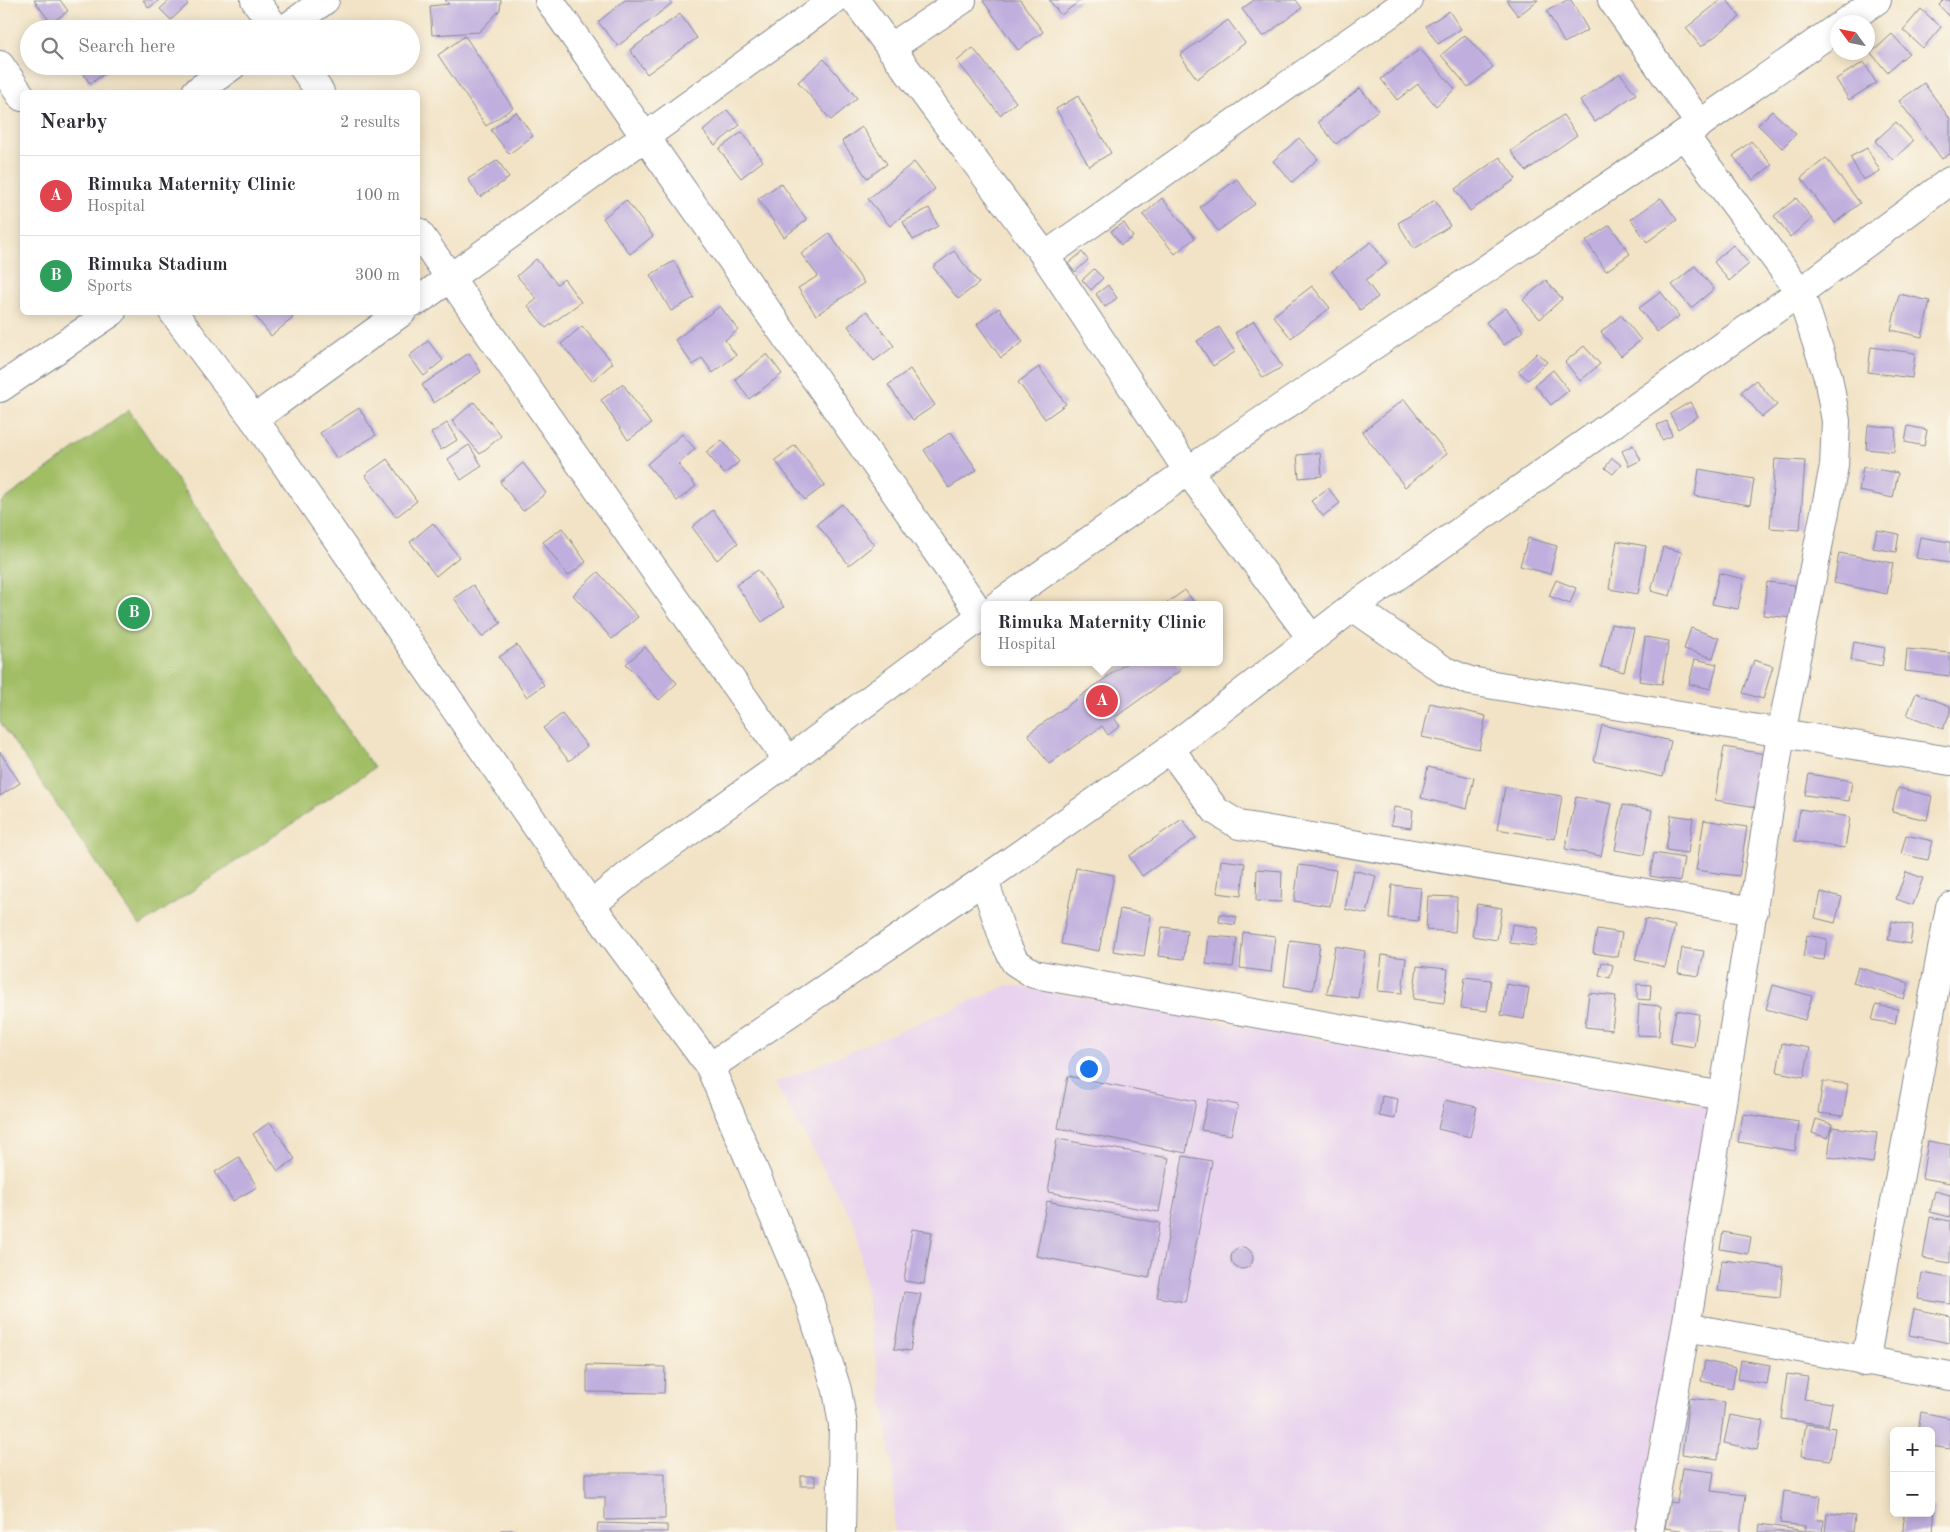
<!DOCTYPE html>
<html lang="en">
<head>
<meta charset="utf-8">
<style>
	body { margin:0; font-family:"Old Standard TT",serif; background:#f7f7f7; color:#2b2b33 }
	.controls { position:absolute; right:15px; bottom:15px; display:grid; overflow:hidden; border-radius:8px; box-shadow:0 2px 12px #0003 }
	.controls button { width:45px; height:45px; display:grid; place-items:center; padding:0; border:0; border-bottom:1px solid #e1e1e2; background:#fff; color:#2b2b33; font:25px sans-serif }
	.compass { position:absolute; left:1830px; top:15px; width:45px; height:45px; border-radius:50%; background:#fff; box-shadow:0 2px 12px #0003; rotate:303deg }
	.you { position:absolute; left:1088px; top:1068px; width:18px; height:18px; margin:-12px; border:4px solid #fff; border-radius:50%; background:#1a73e8; box-shadow:0 0 0 8px #1a73e833 }
	.badge { display:grid; place-items:center; width:32px; height:32px; border-radius:50%; background:#c8321e; color:#fff; font-size:16px; font-weight:700 }
	.pin { position:absolute; translate:-50% -50%; border:2px solid #fff; box-shadow:0 1px 5px #0006 }
	.popup { position:absolute; left:981px; top:601px; width:242px; height:65px; box-sizing:border-box; display:grid; place-content:center; border-radius:8px; background:#fff; filter:drop-shadow(0 1px 4px #0005); font-size:16px; white-space:nowrap; color:#7c7c81 }
	.popup b { font-size:19px; color:#2b2b33 }
	.popup::after { content:''; position:absolute; left:50%; top:100%; margin-left:-10px; border:10px solid transparent; border-top-color:#fff }
	.list { margin:0; padding:0; list-style:none }
	h2 { display:flex; justify-content:space-between; align-items:center; height:65px; margin:0; padding:0 20px; font-size:21px }
	h2 small { font-size:16px; font-weight:400; color:#7c7c81 }
	.list li { display:grid; grid-template-columns:32px 1fr auto; gap:15px; align-items:center; box-sizing:border-box; height:80px; padding:0 20px; border-top:1px solid #e1e1e2 }
	.list b { display:block; font-size:19px; white-space:nowrap }
	.list p { margin:0; font-size:16px; white-space:nowrap; color:#7c7c81 }
	.list em { font-size:16px; font-style:normal; color:#7c7c81 }
	.icon { flex:none; width:28px; height:28px; fill:none; stroke:currentColor; stroke-width:2; stroke-linecap:round; stroke-linejoin:round }
	.map { position:relative; flex:none; width:1950px; height:1532px; overflow:hidden }
	.search { position:absolute; background:#fff; box-shadow:0 2px 12px #0003; left:20px; top:20px; width:400px; height:55px; display:flex; align-items:center; gap:12px; box-sizing:border-box; padding:0 18px; border-radius:28px; color:#7c7c81; font-size:19px }
	.panel { position:absolute; background:#fff; box-shadow:0 2px 12px #0003; left:20px; top:90px; width:400px; height:225px; border-radius:8px }
	.map>svg:first-child { display:block }
	.built { fill:#e8d2ee }
	.garden { fill:#a1be65; stroke:#5e7662 }
	.building { fill:#c0aede }
	.lines { fill:none; stroke-linecap:round; stroke-linejoin:round }
	.minor-casing { stroke:#868992; stroke-width:30 }
	.minor { stroke:#fff; stroke-width:28 }
</style>
</head>
<body>
<div class="map">
<svg width="1950" height="1532" viewBox="0 0 1950 1532">
	<rect width="100%" height="100%" fill="#fbf7ec"/>
	<filter id="ink" filterUnits="userSpaceOnUse"><feTurbulence type="fractalNoise" baseFrequency=".02" numOctaves="2"/><feDisplacementMap in="SourceGraphic" scale="10" xChannelSelector="R" yChannelSelector="G"/><feConvolveMatrix kernelMatrix="1 2 1 2 8 2 1 2 1" color-interpolation-filters="sRGB"/></filter>
	<filter id="wash" filterUnits="userSpaceOnUse"><feTurbulence type="fractalNoise" baseFrequency=".0096" numOctaves="4" result="noise"/><feDisplacementMap in="SourceGraphic" scale="20" xChannelSelector="R" yChannelSelector="G"/><feGaussianBlur stdDeviation="1.12" result="paint"/><feColorMatrix in="noise" values="0 0 0 0 0 0 0 0 0 0 0 0 0 0 0 0 0 1.4 0 .05"/><feComposite in="paint" operator="in"/></filter>
	<g filter="url(#wash)">
		<rect width="100%" height="100%" fill="#f2e3c6"/>
		<!-- built -->
		<polygon class="built" points="1009,985 1714,1109 1638,1532 894,1532 894,1477 856,1226 775,1083"/>
		<!-- garden -->
		<polygon class="garden" points="129,410 374,768 140,926 0,722 0,503"/>
		<g id="blocks">
			<!-- building -->
			<g class="building">
				<polygon points="34,0 60,0 68,11 51,23"/>
				<polygon points="143,0 159,0 149,8"/>
				<polygon points="170,0 184,0 188,4 171,20 160,9"/>
				<polygon points="445,0 501,0 500,10 479,32 432,35 430,6 449,4"/>
				<polygon points="625,0 670,0 672,3 618,46 598,22"/>
				<polygon points="985,0 1020,0 1043,32 1018,50 983,1"/>
				<polygon points="1049,0 1081,0 1061,15"/>
				<polygon points="1254,0 1296,0 1302,8 1263,37 1242,9"/>
				<polygon points="1506,0 1538,0 1518,16"/>
				<polygon points="1567,0 1571,0 1588,30 1564,43 1547,11"/>
				<polygon points="1721,0 1727,0 1740,17 1701,47 1686,28"/>
				<polygon points="1944,0 1950,0 1950,17 1939,5"/>
				<polygon points="1921,9 1941,27 1923,48 1903,30"/>
				<polygon points="1449,11 1461,29 1438,44 1426,26"/>
				<polygon points="680,14 697,38 647,74 630,50"/>
				<polygon points="1228,20 1245,43 1197,79 1180,55"/>
				<polygon points="1892,34 1909,53 1887,72 1871,53"/>
				<polygon points="1465,35 1493,67 1468,87 1441,55"/>
				<polygon points="465,36 513,108 486,126 438,55"/>
				<polygon points="973,48 1016,102 1000,115 957,61"/>
				<polygon points="1420,49 1455,89 1436,106 1418,84 1397,100 1381,79"/>
				<polygon points="824,59 857,98 831,120 798,82"/>
				<polygon points="1864,62 1876,83 1849,100 1836,79"/>
				<polygon points="79,66 107,66 109,70 90,84"/>
				<polygon points="1620,73 1636,94 1595,122 1580,101"/>
				<polygon points="1924,83 1950,119 1950,154 1942,159 1899,101"/>
				<polygon points="1360,88 1378,110 1336,144 1318,122"/>
				<polygon points="1078,96 1111,153 1089,166 1056,109"/>
				<polygon points="727,110 740,125 715,145 703,131"/>
				<polygon points="1772,111 1796,134 1782,148 1758,125"/>
				<polygon points="516,112 533,136 509,154 491,130"/>
				<polygon points="1563,115 1577,135 1526,171 1511,151"/>
				<polygon points="1896,122 1913,141 1893,160 1875,141"/>
				<polygon points="862,127 887,164 867,178 842,141"/>
				<polygon points="742,132 763,161 741,178 719,149"/>
				<polygon points="1299,138 1318,159 1292,182 1273,161"/>
				<polygon points="1751,141 1772,165 1753,180 1733,156"/>
				<polygon points="1867,148 1880,171 1863,180 1850,157"/>
				<polygon points="1500,157 1516,179 1470,211 1455,189"/>
				<polygon points="1826,158 1860,203 1835,223 1801,178"/>
				<polygon points="498,160 509,178 480,197 468,179"/>
				<polygon points="914,162 935,189 890,226 868,199"/>
				<polygon points="1237,179 1255,204 1218,231 1200,207"/>
				<polygon points="781,183 807,220 784,237 758,199"/>
				<polygon points="1162,198 1195,238 1175,254 1143,215"/>
				<polygon points="1661,198 1677,220 1647,242 1631,219"/>
				<polygon points="1796,198 1812,219 1790,237 1774,216"/>
				<polygon points="626,200 653,236 630,254 603,218"/>
				<polygon points="1435,200 1450,226 1414,249 1398,223"/>
				<polygon points="929,208 938,226 913,240 903,222"/>
				<polygon points="1124,223 1133,237 1121,245 1111,231"/>
				<polygon points="1610,225 1630,254 1606,271 1586,241"/>
				<polygon points="829,233 864,283 816,315 798,288 818,276 801,254"/>
				<polygon points="1371,242 1387,264 1365,280 1378,297 1360,310 1332,271"/>
				<polygon points="1733,245 1749,264 1729,281 1714,262"/>
				<polygon points="954,251 979,283 958,299 933,267"/>
				<polygon points="1082,252 1088,260 1075,272 1068,264"/>
				<polygon points="536,259 557,284 564,279 581,302 546,328 528,306 537,299 517,276"/>
				<polygon points="674,261 694,298 671,311 650,275"/>
				<polygon points="1695,266 1714,289 1691,308 1672,285"/>
				<polygon points="1094,269 1103,278 1091,290 1082,280"/>
				<polygon points="1546,280 1562,299 1540,319 1523,300"/>
				<polygon points="1108,285 1117,298 1105,307 1096,294"/>
				<polygon points="1312,286 1330,308 1291,338 1273,316"/>
				<polygon points="1661,292 1679,316 1657,332 1639,308"/>
				<polygon points="1899,294 1930,301 1922,337 1891,330"/>
				<polygon points="720,306 738,330 725,340 736,355 713,373 702,358 693,365 675,340"/>
				<polygon points="999,308 1023,342 1001,358 977,324"/>
				<polygon points="1506,308 1523,331 1504,345 1486,322"/>
				<polygon points="867,311 894,346 874,361 848,326"/>
				<polygon points="252,312 288,312 293,318 271,336"/>
				<polygon points="1621,315 1641,340 1621,356 1601,332"/>
				<polygon points="1254,321 1282,367 1263,378 1235,333"/>
				<polygon points="582,326 613,363 592,381 561,344"/>
				<polygon points="1219,327 1235,352 1213,366 1197,341"/>
				<polygon points="428,341 443,360 424,376 409,356"/>
				<polygon points="1584,346 1600,364 1580,381 1565,362"/>
				<polygon points="1871,347 1915,353 1912,378 1868,372"/>
				<polygon points="469,353 481,372 434,403 422,385"/>
				<polygon points="1537,353 1547,362 1528,380 1518,371"/>
				<polygon points="767,354 782,374 749,399 735,379"/>
				<polygon points="1039,367 1066,404 1045,419 1018,382"/>
				<polygon points="910,369 935,405 913,420 888,385"/>
				<polygon points="1553,370 1569,390 1551,405 1535,385"/>
				<polygon points="1756,380 1777,405 1762,417 1741,392"/>
				<polygon points="623,384 651,424 628,440 601,400"/>
				<polygon points="1404,399 1447,454 1405,487 1362,432"/>
				<polygon points="474,402 501,436 480,454 452,421"/>
				<polygon points="1690,402 1698,416 1678,429 1670,414"/>
				<polygon points="359,408 376,435 337,459 320,433"/>
				<polygon points="1667,421 1672,436 1662,440 1657,425"/>
				<polygon points="447,423 457,440 441,450 431,433"/>
				<polygon points="1868,425 1896,428 1894,452 1866,449"/>
				<polygon points="1908,426 1927,430 1924,446 1905,442"/>
				<polygon points="951,432 977,470 949,488 924,450"/>
				<polygon points="682,434 695,449 678,464 696,486 677,501 647,464"/>
				<polygon points="722,440 739,462 724,474 706,452"/>
				<polygon points="469,445 482,466 461,480 448,459"/>
				<polygon points="795,445 825,485 805,500 775,460"/>
				<polygon points="1633,445 1641,460 1629,466 1622,451"/>
				<polygon points="1320,453 1322,476 1299,478 1297,455"/>
				<polygon points="1612,458 1621,465 1613,474 1605,468"/>
				<polygon points="387,459 417,501 396,517 365,475"/>
				<polygon points="1775,459 1805,461 1800,530 1770,528"/>
				<polygon points="523,463 546,493 523,511 500,482"/>
				<polygon points="1863,467 1898,473 1893,498 1859,491"/>
				<polygon points="1699,469 1754,479 1750,505 1695,496"/>
				<polygon points="1328,488 1340,503 1323,516 1311,501"/>
				<polygon points="842,504 874,545 849,565 817,524"/>
				<polygon points="713,510 738,543 717,560 692,527"/>
				<polygon points="433,523 459,557 436,576 410,542"/>
				<polygon points="562,528 586,562 568,576 543,542"/>
				<polygon points="1877,530 1899,534 1896,552 1873,548"/>
				<polygon points="1920,537 1950,542 1950,563 1916,558"/>
				<polygon points="1528,538 1557,546 1550,574 1520,566"/>
				<polygon points="1617,541 1646,546 1638,594 1609,589"/>
				<polygon points="1663,547 1682,552 1670,596 1651,591"/>
				<polygon points="1839,553 1893,563 1887,594 1834,583"/>
				<polygon points="758,570 784,607 762,622 736,585"/>
				<polygon points="598,572 638,617 612,639 573,595"/>
				<polygon points="1719,573 1744,579 1738,609 1712,604"/>
				<polygon points="1556,580 1576,588 1570,604 1549,596"/>
				<polygon points="1767,582 1795,585 1792,618 1763,615"/>
				<polygon points="473,585 501,623 482,637 454,598"/>
				<polygon points="1185,590 1196,605 1164,605"/>
				<polygon points="1611,624 1634,629 1624,672 1601,667"/>
				<polygon points="1691,628 1719,638 1713,658 1684,649"/>
				<polygon points="1645,637 1669,641 1662,684 1639,681"/>
				<polygon points="1854,642 1885,648 1882,666 1851,660"/>
				<polygon points="517,645 544,685 527,697 499,657"/>
				<polygon points="645,647 677,683 659,700 626,664"/>
				<polygon points="1907,649 1950,653 1950,676 1905,671"/>
				<polygon points="1695,659 1717,664 1711,689 1689,684"/>
				<polygon points="1754,660 1773,666 1763,699 1743,693"/>
				<polygon points="1128,662 1175,662 1181,670 1114,718 1120,726 1108,735 1102,726 1049,764 1028,734"/>
				<polygon points="1916,693 1950,706 1950,713 1943,729 1907,715"/>
				<polygon points="1430,703 1486,716 1479,749 1422,737"/>
				<polygon points="562,714 587,746 569,761 543,728"/>
				<polygon points="1602,725 1671,741 1663,777 1594,761"/>
				<polygon points="1724,747 1765,754 1756,807 1715,800"/>
				<polygon points="0,752 20,783 0,796"/>
				<polygon points="1428,767 1474,778 1467,809 1421,798"/>
				<polygon points="1809,774 1852,781 1849,801 1805,795"/>
				<polygon points="1505,787 1562,796 1555,839 1497,829"/>
				<polygon points="1898,788 1932,796 1927,820 1892,812"/>
				<polygon points="1576,797 1612,804 1601,856 1565,849"/>
				<polygon points="1623,805 1652,810 1644,855 1615,850"/>
				<polygon points="1394,807 1413,810 1411,828 1391,825"/>
				<polygon points="1800,809 1850,817 1845,848 1795,841"/>
				<polygon points="1671,815 1693,818 1688,853 1666,850"/>
				<polygon points="1182,819 1196,838 1142,876 1129,856"/>
				<polygon points="1704,820 1747,827 1739,876 1696,870"/>
				<polygon points="1906,835 1933,841 1928,860 1901,854"/>
				<polygon points="1654,853 1684,858 1680,881 1650,876"/>
				<polygon points="1221,860 1245,863 1241,896 1217,893"/>
				<polygon points="1299,865 1336,870 1330,906 1294,901"/>
				<polygon points="1076,868 1114,875 1099,951 1061,944"/>
				<polygon points="1257,869 1282,871 1281,902 1256,901"/>
				<polygon points="1353,870 1376,876 1367,914 1345,909"/>
				<polygon points="1906,872 1923,878 1913,905 1896,899"/>
				<polygon points="1392,885 1421,888 1418,921 1389,918"/>
				<polygon points="1821,892 1842,897 1835,923 1815,918"/>
				<polygon points="1428,896 1457,897 1455,932 1426,930"/>
				<polygon points="1477,904 1502,908 1497,940 1472,936"/>
				<polygon points="1120,909 1151,915 1144,956 1113,951"/>
				<polygon points="1220,914 1237,917 1235,925 1219,922"/>
				<polygon points="1645,919 1675,926 1665,967 1635,960"/>
				<polygon points="1892,921 1913,925 1910,944 1888,940"/>
				<polygon points="1512,924 1538,928 1535,946 1510,943"/>
				<polygon points="1162,927 1187,930 1184,959 1158,956"/>
				<polygon points="1597,929 1622,933 1618,957 1593,953"/>
				<polygon points="1243,932 1275,936 1271,972 1240,968"/>
				<polygon points="1807,935 1827,939 1824,960 1803,957"/>
				<polygon points="1209,936 1237,938 1233,967 1206,964"/>
				<polygon points="1290,940 1320,944 1313,990 1284,986"/>
				<polygon points="1335,946 1365,951 1358,998 1327,994"/>
				<polygon points="1682,948 1704,951 1699,976 1678,973"/>
				<polygon points="1382,955 1406,958 1402,993 1378,991"/>
				<polygon points="1602,962 1613,965 1610,978 1599,975"/>
				<polygon points="1417,966 1448,969 1444,1003 1413,999"/>
				<polygon points="1858,967 1909,983 1904,999 1853,983"/>
				<polygon points="1465,977 1491,980 1487,1011 1461,1008"/>
				<polygon points="1506,984 1529,988 1524,1019 1501,1015"/>
				<polygon points="1637,984 1651,985 1650,1000 1637,999"/>
				<polygon points="1773,985 1812,996 1805,1020 1766,1009"/>
				<polygon points="1589,993 1616,996 1612,1030 1585,1027"/>
				<polygon points="1639,1004 1661,1006 1659,1036 1637,1035"/>
				<polygon points="1876,1005 1898,1009 1895,1024 1872,1020"/>
				<polygon points="1676,1010 1699,1014 1694,1047 1670,1043"/>
				<polygon points="1782,1043 1810,1048 1804,1077 1777,1072"/>
				<polygon points="1068,1076 1196,1101 1186,1153 1058,1128"/>
				<polygon points="1823,1081 1848,1084 1843,1116 1818,1113"/>
				<polygon points="1382,1096 1398,1099 1395,1119 1379,1116"/>
				<polygon points="1208,1099 1238,1105 1231,1135 1201,1130"/>
				<polygon points="1445,1100 1477,1107 1470,1137 1438,1129"/>
				<polygon points="1743,1114 1799,1122 1795,1151 1738,1142"/>
				<polygon points="1816,1119 1832,1124 1828,1138 1812,1133"/>
				<polygon points="270,1122 295,1159 278,1171 253,1134"/>
				<polygon points="1832,1127 1877,1133 1873,1163 1828,1157"/>
				<polygon points="1057,1139 1169,1158 1159,1212 1048,1192"/>
				<polygon points="1928,1141 1950,1145 1950,1183 1922,1178"/>
				<polygon points="1183,1156 1212,1161 1185,1302 1157,1297"/>
				<polygon points="239,1157 257,1187 233,1201 215,1172"/>
				<polygon points="1935,1191 1950,1195 1950,1217 1930,1212"/>
				<polygon points="1047,1201 1160,1223 1149,1278 1036,1256"/>
				<polygon points="1930,1217 1950,1221 1950,1263 1923,1258"/>
				<polygon points="912,1229 932,1232 924,1284 904,1281"/>
				<polygon points="1723,1232 1751,1237 1748,1254 1720,1249"/>
				<circle cx="1242" cy="1258" r="11"/>
				<polygon points="1722,1260 1783,1267 1780,1297 1718,1291"/>
				<polygon points="1922,1273 1950,1278 1950,1304 1918,1299"/>
				<polygon points="904,1292 921,1294 910,1351 894,1349"/>
				<polygon points="1914,1309 1950,1316 1950,1343 1909,1335"/>
				<polygon points="1741,1360 1770,1365 1767,1384 1738,1379"/>
				<polygon points="1705,1361 1736,1368 1732,1388 1701,1381"/>
				<polygon points="587,1365 665,1367 664,1393 587,1392"/>
				<polygon points="1787,1374 1808,1377 1804,1399 1832,1403 1828,1425 1781,1419"/>
				<polygon points="1689,1398 1725,1402 1718,1459 1682,1454"/>
				<polygon points="1921,1412 1950,1418 1950,1449 1931,1446 1931,1431 1918,1431"/>
				<polygon points="1730,1415 1763,1421 1757,1450 1724,1443"/>
				<polygon points="1806,1424 1835,1428 1830,1460 1801,1456"/>
				<polygon points="1682,1468 1714,1472 1711,1491 1746,1495 1740,1532 1680,1532 1681,1530 1665,1528 1669,1502 1677,1503"/>
				<polygon points="585,1473 665,1473 665,1519 605,1520 605,1497 585,1497"/>
				<rect x="801" y="1476" width="14" height="10"/>
				<polygon points="1784,1491 1820,1496 1817,1520 1824,1520 1822,1532 1805,1530 1805,1526 1780,1523"/>
				<polygon points="1931,1507 1935,1507 1933,1532 1903,1532 1904,1513 1931,1513"/>
				<polygon points="1827,1513 1855,1516 1853,1532 1825,1532"/>
				<polygon points="598,1523 667,1525 667,1532 597,1532"/>
				<polygon points="1760,1524 1805,1531 1805,1532 1759,1532"/>
				<rect x="501" y="1530" width="14" height="2"/>
			</g>
		</g>
	</g>
	<g filter="url(#ink)">
		<use href="#blocks" fill-opacity="0" stroke="#868992" stroke-width="1"/>
		<g class="lines">
			<!-- minor casing -->
			<g class="minor-casing">
				<g id="minor">
					<polyline points="255,0 276,29"/>
					<polyline points="549,0 982,616"/>
					<polyline points="855,0 1045,256 1188,471 1312,639"/>
					<polyline points="1612,0 1700,124"/>
					<polyline points="1845,22 1877,0"/>
					<polyline points="285,29 325,0"/>
					<polyline points="890,48 962,0"/>
					<polyline points="0,65 22,97"/>
					<polyline points="302,66 320,92"/>
					<polyline points="196,92 232,66"/>
					<polyline points="418,232 788,761"/>
					<polyline points="1045,256 1409,0"/>
					<polyline points="418,301 834,0"/>
					<polyline points="173,312 254,419 591,905 710,1067 808,1297 837,1390 843,1425 841,1532"/>
					<polyline points="0,388 112,312"/>
					<polyline points="254,419 402,312"/>
					<polyline points="998,605 1188,471 1684,135 1838,27"/>
					<polyline points="1353,607 1445,671 1470,681 1950,761"/>
					<polyline points="1170,749 1216,811 1239,825 1754,911"/>
					<polyline points="984,880 1004,940 1015,962 1034,974 1723,1096"/>
					<polyline points="591,905 631,873 788,761 984,614"/>
					<polyline points="710,1067 984,880 1170,749 1353,607 1800,292 1950,181"/>
					<polyline points="1686,1327 1950,1376"/>
					<polyline points="1865,1362 1950,907"/>
					<polyline points="1649,1532 1686,1327 1781,734 1834,466 1836,421 1828,377 1800,292 1684,135"/>
				</g>
			</g>
			<!-- minor -->
			<use href="#minor" class="minor"/>
		</g>
	</g>
</svg>
<div class="controls">
<button>+</button>
<button>−</button>
</div>
<svg class="compass" viewBox="-18 -18 36 36"><path d="M0-13l5 13h-10z" fill="#e53935"/><path d="M0 13l5-13h-10z" fill="#7c7c81"/></svg>
<div class="you"></div>
<div class="pin badge" style="left:1102px;top:701px;background:#e0444e">A</div>
<div class="popup"><b>Rimuka Maternity Clinic</b>Hospital</div>
<div class="pin badge" style="left:134px;top:613px;background:#2e9e5b">B</div>
<div class="search"><svg class="icon" aria-label="search" viewBox="0 0 24 24"><circle cx="10" cy="10" r="6"/><path d="M15 15l6 6"/></svg>Search here</div>
<section class="panel">
<h2>Nearby<small>2 results</small></h2>
<ul class="list">
<li><span class="badge" style="background:#e0444e">A</span><div><b>Rimuka Maternity Clinic</b><p>Hospital</p></div><em>100 m</em></li>
<li><span class="badge" style="background:#2e9e5b">B</span><div><b>Rimuka Stadium</b><p>Sports</p></div><em>300 m</em></li>
</ul>
</section>
</div>
</body>
</html>
